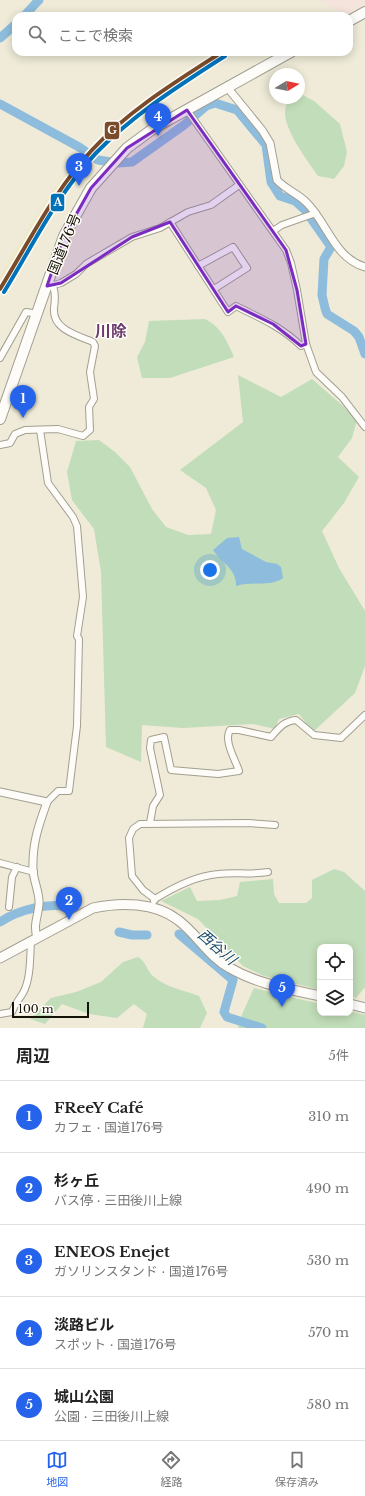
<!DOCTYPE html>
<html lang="ja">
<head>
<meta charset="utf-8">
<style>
	body { margin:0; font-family:"Libre Baskerville","Noto Sans JP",serif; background:#f2f2f2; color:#222 }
	.controls { position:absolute; right:12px; bottom:12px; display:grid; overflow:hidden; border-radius:8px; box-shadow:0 2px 10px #0003 }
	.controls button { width:36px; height:36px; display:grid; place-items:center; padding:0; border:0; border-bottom:1px solid #e0e0e0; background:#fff; color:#222; font:20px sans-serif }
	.compass { position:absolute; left:269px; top:68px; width:36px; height:36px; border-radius:50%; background:#fff; box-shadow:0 2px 10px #0003; rotate:80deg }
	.scale { position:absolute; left:12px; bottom:10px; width:77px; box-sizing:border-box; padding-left:4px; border:2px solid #151307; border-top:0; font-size:11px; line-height:14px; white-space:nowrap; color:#151307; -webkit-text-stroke:3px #fffdf7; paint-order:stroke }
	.you { position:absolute; left:210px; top:570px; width:14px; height:14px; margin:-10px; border:3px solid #fff; border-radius:50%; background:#1a73e8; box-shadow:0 0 0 6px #1a73e833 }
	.badge { display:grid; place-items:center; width:26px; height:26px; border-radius:50%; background:#2563eb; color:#fff; font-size:13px; font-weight:700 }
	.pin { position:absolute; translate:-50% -33px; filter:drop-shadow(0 1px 2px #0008) }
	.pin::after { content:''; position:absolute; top:21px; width:14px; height:12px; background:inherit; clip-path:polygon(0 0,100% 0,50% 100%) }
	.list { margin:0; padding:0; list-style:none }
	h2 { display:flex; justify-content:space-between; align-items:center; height:52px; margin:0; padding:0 16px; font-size:17px }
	h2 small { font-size:13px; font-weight:400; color:#767676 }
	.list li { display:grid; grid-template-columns:26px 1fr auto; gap:12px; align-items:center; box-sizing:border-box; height:72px; padding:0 16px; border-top:1px solid #e0e0e0 }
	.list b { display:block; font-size:15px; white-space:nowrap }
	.list p { margin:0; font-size:13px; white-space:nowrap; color:#767676 }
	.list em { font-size:13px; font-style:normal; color:#767676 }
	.icon { flex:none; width:22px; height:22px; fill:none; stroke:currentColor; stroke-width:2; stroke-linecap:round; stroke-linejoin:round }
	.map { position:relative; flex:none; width:365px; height:1028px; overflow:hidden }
	.search { position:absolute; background:#fff; box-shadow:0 2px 10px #0003; left:12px; right:12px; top:12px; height:44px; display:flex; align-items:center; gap:10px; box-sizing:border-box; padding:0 14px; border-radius:12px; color:#767676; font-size:15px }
	.sheet { height:412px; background:#fff }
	nav { display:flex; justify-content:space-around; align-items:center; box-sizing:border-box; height:56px; border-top:1px solid #e0e0e0; background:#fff; font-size:11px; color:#767676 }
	nav a { display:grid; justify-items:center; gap:2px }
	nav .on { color:#2563eb }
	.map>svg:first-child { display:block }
	.commercial { fill:#f4e4dc }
	.built { fill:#f0e9ca }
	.green { fill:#c2ddb9 }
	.water { fill:#8ebcdc }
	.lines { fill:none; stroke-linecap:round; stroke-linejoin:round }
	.river { stroke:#8ebcdc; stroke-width:9 }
	.minor-casing { stroke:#a29f90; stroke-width:8 }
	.tertiary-casing { stroke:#a29f90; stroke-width:9 }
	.primary-casing { stroke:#a29f90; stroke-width:11 }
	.trunk-casing { stroke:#a29f90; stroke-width:12 }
	.minor { stroke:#fdfcf9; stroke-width:6 }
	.tertiary { stroke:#fdfcf9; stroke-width:7 }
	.primary { stroke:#fdfcf9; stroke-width:9 }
	.trunk { stroke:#fdfcf9; stroke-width:10 }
	.rail-1-casing { stroke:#fffdf7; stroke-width:7 }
	.rail-2-casing { stroke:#fffdf7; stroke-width:7 }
	.rail-1 { stroke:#7a4b2a; stroke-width:4 }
	.rail-2 { stroke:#0072ba; stroke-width:4 }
	.marked { fill:#7b2cbf; fill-opacity:0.2; stroke:#7b2cbf; stroke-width:3; stroke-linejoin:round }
	.labels { text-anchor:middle; stroke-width:3; stroke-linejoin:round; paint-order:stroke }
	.street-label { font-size:14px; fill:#151307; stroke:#fffdf7 }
	.water-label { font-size:15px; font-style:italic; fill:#1f5075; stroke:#fffdf7 }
	.quarter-label { font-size:16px; font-weight:bold; fill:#6b3b6f; stroke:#fffdf7 }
	.line-badge { stroke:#fffdf7; stroke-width:1.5 }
	.badge-label { font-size:11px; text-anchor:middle; font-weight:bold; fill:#fff }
</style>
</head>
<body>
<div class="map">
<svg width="365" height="1028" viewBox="0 0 365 1028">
	<rect width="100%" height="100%" fill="#efebd8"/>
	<!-- commercial -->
	<polygon class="commercial" points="319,0 365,0 365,6 347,16 340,16 336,10"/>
	<!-- built -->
	<polygon class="built" points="82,152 88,157 66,186 0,294 0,275 48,197"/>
	<!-- green -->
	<g class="green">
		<path d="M299 93 314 101 340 124 347 152 344 166 334 179 318 176C308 161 279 124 286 106 287 103 289 100 291 98H299Z"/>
		<path d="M205 319C221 327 227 341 234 357L170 378H142L137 357 145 342 149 321Z"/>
		<polygon points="238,375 281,397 312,379 343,406 357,420 352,438 338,457 359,477 344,503 322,531 339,568 365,611 365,666 355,693 313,732 299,714 279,719 275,729 253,724 183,728 142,725 141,762 106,747 101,572 94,529 72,500 67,472 76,441 99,440 115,452 130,467 152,509 166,527 188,535 211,534 216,510 206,488 180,470 243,422"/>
		<polygon points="334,869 344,872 365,891 365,987 356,998 350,996 350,947 320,947 320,990 264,976 243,966 198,919 161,901 190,887 197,901 220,900 237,896 240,882 273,879 274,894 279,903 306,903 312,898 312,880"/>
		<path d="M138 957C147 962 146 970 153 976 166 988 184 990 199 996L207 1013 200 1028H143L147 1014 134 1004 117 1018 89 1014 62 1004 45 1024 30 1019 51 998 76 992 101 982 123 962Z"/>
		<polygon points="254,988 320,1004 320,1013 350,1013 350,1011 365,1015 365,1028 238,1028 243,1012"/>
	</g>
	<!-- water -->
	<path class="water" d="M239 537 242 549 266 562 277 564 281 567 283 578C271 587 252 581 236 586 237 569 221 562 213 550L227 538Z"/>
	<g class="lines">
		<!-- river -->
		<g class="river">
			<polyline points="24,16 39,0"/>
			<polyline points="0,38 16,24"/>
			<polyline points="0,104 79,147 98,160 118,163 132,162 184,125 206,106 215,103 237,110 266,145 271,182 280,196 295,201 305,210 331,247 324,259 322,295 325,308 327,314 354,331 359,337 365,354"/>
			<path d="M0 922C18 910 51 901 72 908"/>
			<polyline points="119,932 132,935 147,935"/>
			<polyline points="179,934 233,980 224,1012 227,1017 262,1028"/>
		</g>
		<!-- minor casing -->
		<g class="minor-casing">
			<g id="minor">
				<polyline points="187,110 286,250 291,263 297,290 306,344 316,372 342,397 365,427"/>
				<path d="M170 222 228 312 236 306C260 318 282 327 301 346L306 344"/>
				<polyline points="273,231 282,225 316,213"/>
				<polyline points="198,266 233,247 247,268 214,289"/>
				<polyline points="50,286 61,283 76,274 86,264 132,237 160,228 188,212 211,205 239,185"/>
				<polyline points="0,358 26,312 38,314"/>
				<polyline points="40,430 48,483 73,517 77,526 83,597 77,636 79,639 77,726 69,791 58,791 47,802"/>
				<path d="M0 445 10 443 15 434 25 430 58 429 83 436 90 430 89 407 94 399 90 372 95 346 93 342C76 335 52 329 54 308 55 301 56 293 53 287"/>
				<path d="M150 823 153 806 160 795 150 748 151 740 164 737 171 770 218 774 239 771C236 761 223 740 230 730H239L271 737C279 728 284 721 296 720L314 735 341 738 365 715"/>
				<polyline points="0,863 34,872"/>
				<polyline points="155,899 143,890 132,876 129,838 133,829 140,824 248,823 275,825"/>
				<path d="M154 901 155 899C174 887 196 876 218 874 235 872 251 875 268 872"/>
				<polyline points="9,907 12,877 17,867"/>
				<path d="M0 1014 12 1012C15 1003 19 1000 23 993 31 979 30 956 31 941"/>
			</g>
		</g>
		<!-- tertiary casing -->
		<g class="tertiary-casing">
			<g id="tertiary">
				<path d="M227 87 262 130 270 143 277 180C285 189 297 193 306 202 327 222 334 258 365 267"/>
				<path d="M0 792 47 802C38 827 32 844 33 871 34 882 40 894 39 904 38 918 33 923 37 938"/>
			</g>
		</g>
		<!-- primary casing -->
		<g class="primary-casing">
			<g id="primary">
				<path d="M0 958 93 908C120 902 155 902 178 920 197 934 209 957 230 968 257 984 289 989 320 996"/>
				<polyline points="350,1004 365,1008"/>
			</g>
		</g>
		<!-- trunk casing -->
		<g class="trunk-casing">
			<g id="trunk">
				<polyline points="349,21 365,12"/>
				<polyline points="0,419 64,236 91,188 127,148 154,128 291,52"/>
			</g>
		</g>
		<!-- minor -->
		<use href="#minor" class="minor"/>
		<!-- tertiary -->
		<use href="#tertiary" class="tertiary"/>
		<!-- primary -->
		<use href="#primary" class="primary"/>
		<!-- trunk -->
		<use href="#trunk" class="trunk"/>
		<!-- rail-1 casing -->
		<g class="rail-1-casing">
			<path id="rail-1" d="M0 289C29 242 54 191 92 150 129 110 177 81 222 52"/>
		</g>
		<!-- rail-2 casing -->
		<g class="rail-2-casing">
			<path id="rail-2" d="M4 292C33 245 58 193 96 153 134 114 180 85 225 56"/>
		</g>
		<!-- rail-1 -->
		<use href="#rail-1" class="rail-1"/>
		<!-- rail-2 -->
		<use href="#rail-2" class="rail-2"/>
	</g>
	<!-- marked area -->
	<path class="marked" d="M187 110 286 250 297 290 306 344 301 346 273 324 236 306 228 312 170 222 132 237 61 283 47 286 64 236 91 188 127 148Z"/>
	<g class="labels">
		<!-- street labels -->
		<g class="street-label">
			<text transform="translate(64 244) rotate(-68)" y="5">国道176号</text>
		</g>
		<!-- water labels -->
		<g class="water-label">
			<text transform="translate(217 947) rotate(41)" y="5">西谷川</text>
		</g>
		<!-- quarter labels -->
		<g class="quarter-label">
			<text x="111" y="337">川除</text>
		</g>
	</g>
	<g class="line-badge">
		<rect x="104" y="121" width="16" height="19" rx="4" fill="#7a4b2a"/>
		<rect x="50" y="193" width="15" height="19" rx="4" fill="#0072ba"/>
	</g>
	<g class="badge-label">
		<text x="112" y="134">G</text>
		<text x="58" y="206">A</text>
	</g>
</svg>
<div class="controls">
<button><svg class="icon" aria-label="locate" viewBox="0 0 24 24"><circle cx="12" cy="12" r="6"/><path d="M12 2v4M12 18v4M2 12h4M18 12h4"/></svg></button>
<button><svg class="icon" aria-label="layers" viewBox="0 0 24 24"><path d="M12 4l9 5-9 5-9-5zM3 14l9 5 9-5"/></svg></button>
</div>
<svg class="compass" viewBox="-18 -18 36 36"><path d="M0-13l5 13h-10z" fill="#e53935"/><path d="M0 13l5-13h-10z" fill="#767676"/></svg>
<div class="scale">100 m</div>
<div class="you"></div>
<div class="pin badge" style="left:23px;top:418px">1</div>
<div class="pin badge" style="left:69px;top:920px">2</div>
<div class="pin badge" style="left:79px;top:186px">3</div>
<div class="pin badge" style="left:158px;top:136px">4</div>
<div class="pin badge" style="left:282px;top:1007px">5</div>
<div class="search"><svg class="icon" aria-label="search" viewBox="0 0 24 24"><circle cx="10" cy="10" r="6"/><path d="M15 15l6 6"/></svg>ここで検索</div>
</div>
<section class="sheet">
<h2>周辺<small>5件</small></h2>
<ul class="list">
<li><span class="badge">1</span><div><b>FReeY Café</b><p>カフェ · 国道176号</p></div><em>310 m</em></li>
<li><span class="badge">2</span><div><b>杉ヶ丘</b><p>バス停 · 三田後川上線</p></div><em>490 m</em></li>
<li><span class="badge">3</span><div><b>ENEOS Enejet</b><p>ガソリンスタンド · 国道176号</p></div><em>530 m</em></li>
<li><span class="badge">4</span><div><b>淡路ビル</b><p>スポット · 国道176号</p></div><em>570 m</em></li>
<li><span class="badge">5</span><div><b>城山公園</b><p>公園 · 三田後川上線</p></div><em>580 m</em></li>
</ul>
</section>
<nav>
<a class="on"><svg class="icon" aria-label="map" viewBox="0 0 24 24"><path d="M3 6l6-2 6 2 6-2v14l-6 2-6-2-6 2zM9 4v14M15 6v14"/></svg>地図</a>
<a><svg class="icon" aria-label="directions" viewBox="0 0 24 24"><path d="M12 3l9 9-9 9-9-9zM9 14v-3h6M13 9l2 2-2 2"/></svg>経路</a>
<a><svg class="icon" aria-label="saved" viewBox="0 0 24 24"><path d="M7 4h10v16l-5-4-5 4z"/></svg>保存済み</a>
</nav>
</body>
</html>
